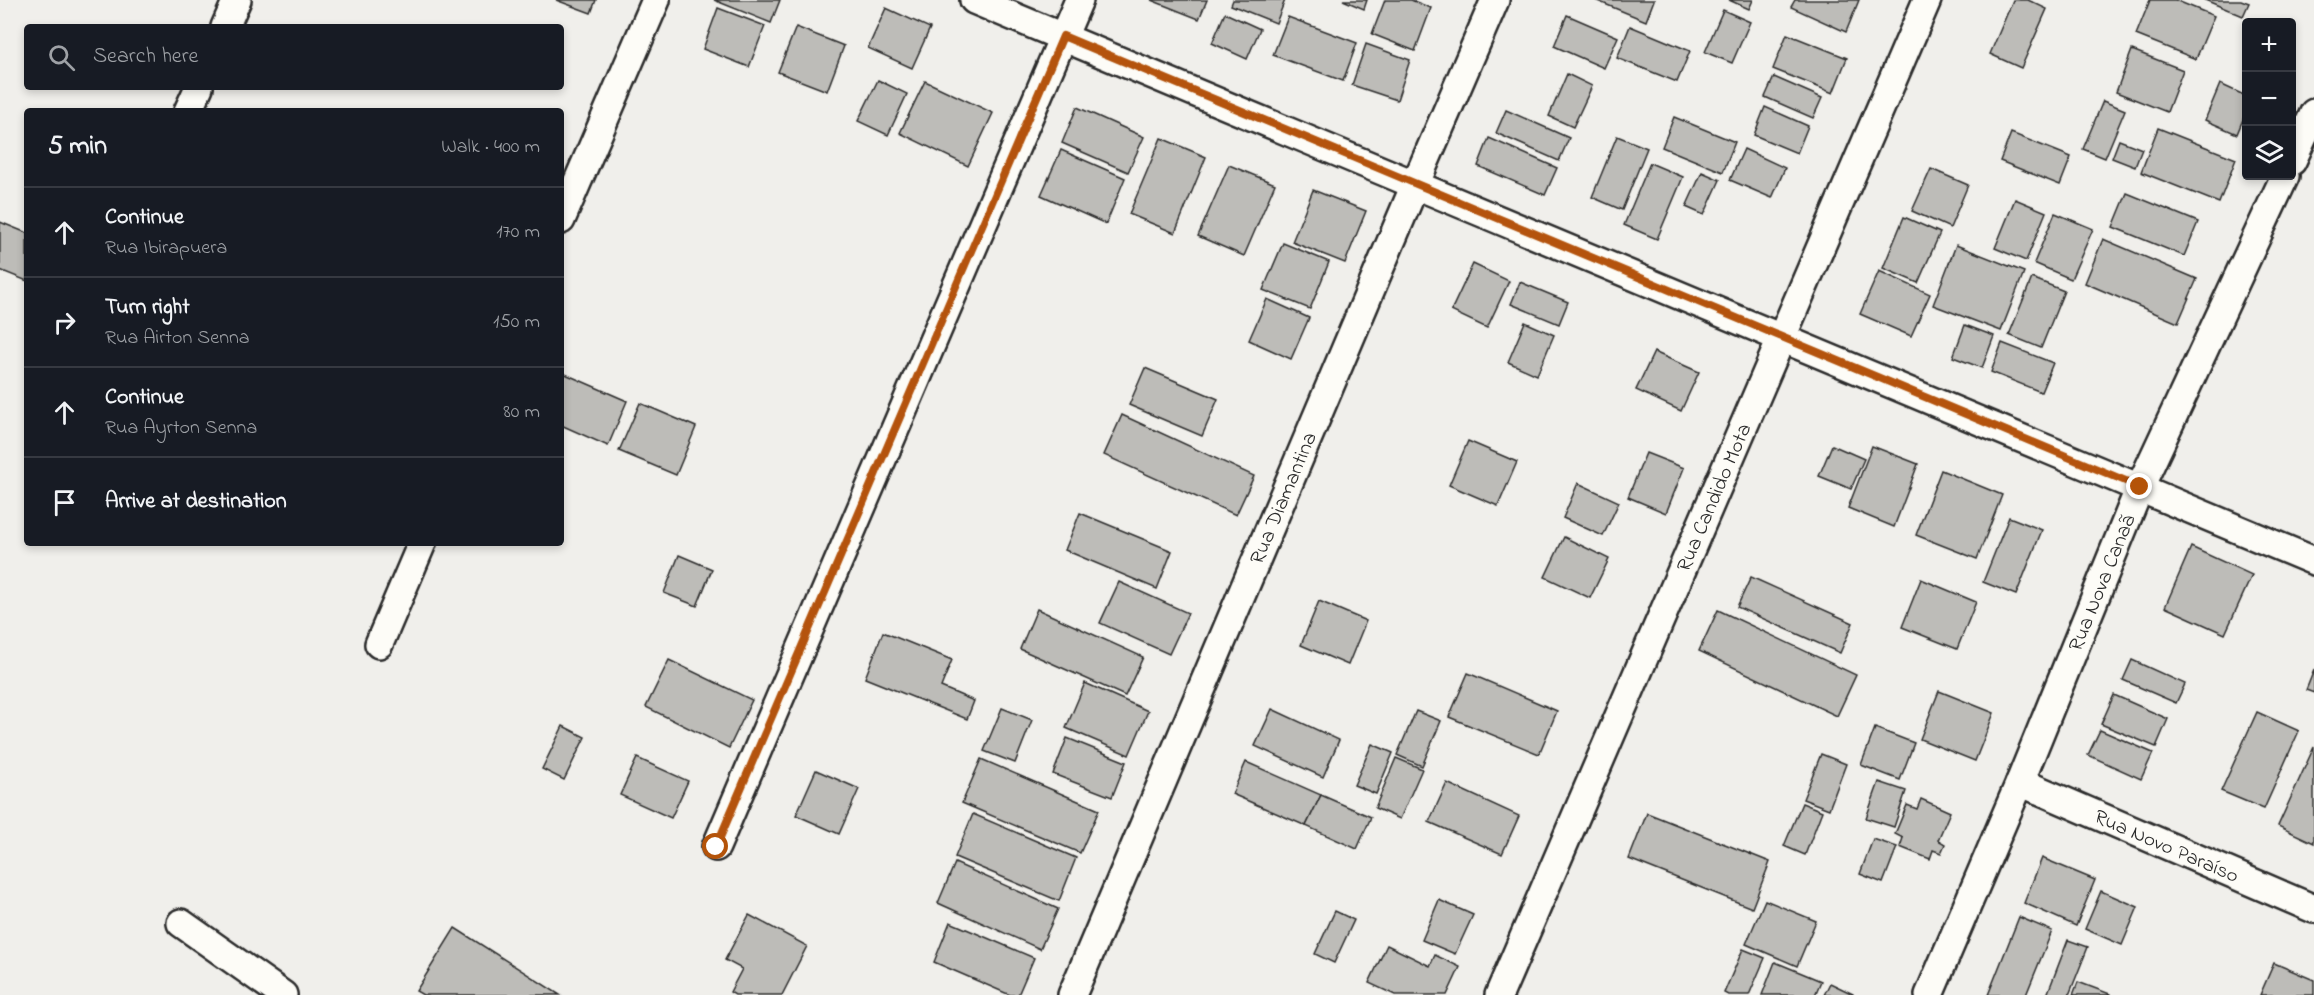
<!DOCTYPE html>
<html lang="en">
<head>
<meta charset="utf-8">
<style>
	body { margin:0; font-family:"Indie Flower",sans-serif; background:#242831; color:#f1f3f6 }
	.controls { position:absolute; right:18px; top:18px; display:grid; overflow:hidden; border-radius:6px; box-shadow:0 3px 9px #0003 }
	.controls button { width:54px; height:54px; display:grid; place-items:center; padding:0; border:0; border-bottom:2px solid #363941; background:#171b24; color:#f1f3f6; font:30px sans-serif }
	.stop { position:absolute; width:18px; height:18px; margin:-14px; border:4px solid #b45309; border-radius:50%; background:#fff }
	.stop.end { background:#b45309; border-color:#fff; box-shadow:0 2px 6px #0008 }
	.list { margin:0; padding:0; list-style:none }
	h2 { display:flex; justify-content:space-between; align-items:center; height:78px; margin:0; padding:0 24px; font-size:26px }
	h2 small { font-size:20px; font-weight:400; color:#9ea1a6 }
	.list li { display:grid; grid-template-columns:39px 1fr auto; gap:18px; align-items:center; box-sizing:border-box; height:90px; padding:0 24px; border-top:2px solid #363941 }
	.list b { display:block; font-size:22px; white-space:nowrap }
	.list p { margin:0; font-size:20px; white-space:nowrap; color:#9ea1a6 }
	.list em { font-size:20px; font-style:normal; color:#9ea1a6 }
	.icon { flex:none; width:33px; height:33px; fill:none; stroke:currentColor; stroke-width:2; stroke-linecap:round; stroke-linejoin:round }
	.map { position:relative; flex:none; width:2314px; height:995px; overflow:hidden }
	.search { position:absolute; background:#171b24; box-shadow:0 3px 9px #0003; left:24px; top:24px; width:540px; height:66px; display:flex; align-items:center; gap:15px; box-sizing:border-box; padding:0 21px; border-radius:6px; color:#9ea1a6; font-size:22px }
	.panel { position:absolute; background:#171b24; box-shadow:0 3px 9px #0003; left:24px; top:108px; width:540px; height:438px; border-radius:6px }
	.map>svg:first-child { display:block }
	.building { fill:#bdbcb8; stroke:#2b2b2b; stroke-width:1.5 }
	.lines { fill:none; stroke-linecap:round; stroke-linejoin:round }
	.minor-casing { stroke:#2b2b2b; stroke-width:32 }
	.minor { stroke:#fdfcf7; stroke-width:27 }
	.route { stroke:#b45309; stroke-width:8 }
	.labels { text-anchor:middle; stroke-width:6; stroke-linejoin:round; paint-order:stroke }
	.street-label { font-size:21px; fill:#2b2b2b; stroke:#fdfcf7 }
</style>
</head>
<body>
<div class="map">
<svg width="2314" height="995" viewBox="0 0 2314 995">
	<rect width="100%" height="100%" fill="#f0efeb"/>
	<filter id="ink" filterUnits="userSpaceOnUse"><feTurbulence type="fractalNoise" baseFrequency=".0167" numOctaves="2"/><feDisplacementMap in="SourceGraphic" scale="12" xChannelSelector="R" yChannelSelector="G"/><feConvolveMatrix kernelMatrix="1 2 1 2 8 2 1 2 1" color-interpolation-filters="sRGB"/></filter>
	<g filter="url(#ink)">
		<!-- building -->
		<g class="building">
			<polygon points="556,0 596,0 591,13"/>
			<polygon points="714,0 780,0 771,23"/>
			<polygon points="1151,0 1207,0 1199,19"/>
			<polygon points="1233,0 1285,0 1276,23 1231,5"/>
			<polygon points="1343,0 1367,0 1364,9"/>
			<polygon points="1385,0 1411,0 1431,8 1415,51 1372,34"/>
			<polygon points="1595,0 1654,0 1646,21"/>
			<polygon points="1729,0 1753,0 1749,9"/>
			<polygon points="1795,0 1859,0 1846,32 1791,7"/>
			<polygon points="2013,0 2028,0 2047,9 2021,68 1990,54"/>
			<polygon points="2150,0 2175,0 2214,16 2196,59 2136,35"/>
			<polygon points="2205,0 2241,0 2249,3 2243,16"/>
			<polygon points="718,8 765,26 749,67 703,49"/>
			<polygon points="886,8 930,28 912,68 868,48"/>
			<polygon points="1723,10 1750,22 1732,63 1705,52"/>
			<polygon points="1225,13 1260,29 1247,59 1212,43"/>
			<polygon points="1567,15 1618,37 1604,68 1554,46"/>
			<polygon points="1288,17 1357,43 1343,81 1273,55"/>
			<polygon points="1630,26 1690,51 1677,82 1617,58"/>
			<polygon points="796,27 844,46 827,91 778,72"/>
			<polygon points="1787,34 1847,58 1833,93 1773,69"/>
			<polygon points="1366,44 1410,60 1397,100 1352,85"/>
			<polygon points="2132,50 2183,70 2167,112 2116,92"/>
			<polygon points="1567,74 1592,86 1573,127 1549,116"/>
			<polygon points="1774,77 1822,98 1813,118 1765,97"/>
			<polygon points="878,80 907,94 888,135 858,121"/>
			<polygon points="925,81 993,113 968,166 900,133"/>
			<polygon points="2220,84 2246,96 2246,112 2237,134 2205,120"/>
			<polygon points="2103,101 2125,110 2105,158 2083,149"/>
			<polygon points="1077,107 1144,137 1128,172 1062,143"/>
			<polygon points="1765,107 1808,126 1797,153 1754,135"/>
			<polygon points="1506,110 1569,138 1559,161 1496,133"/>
			<polygon points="1674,117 1735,142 1723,172 1662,147"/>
			<polygon points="2158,128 2236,159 2219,203 2141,172"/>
			<polygon points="2011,133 2071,157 2060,185 2000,161"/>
			<polygon points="1617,136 1647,148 1622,210 1592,197"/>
			<polygon points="1161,138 1206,157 1175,233 1129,214"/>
			<polygon points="1489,138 1557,168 1545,195 1478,166"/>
			<polygon points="2119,140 2142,149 2135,167 2112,158"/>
			<polygon points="1744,149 1785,168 1772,198 1730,180"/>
			<polygon points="1061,150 1125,178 1106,224 1041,195"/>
			<polygon points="1650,163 1683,177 1657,239 1624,225"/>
			<polygon points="1229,165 1275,184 1244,256 1198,236"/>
			<polygon points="1931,169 1968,185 1950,228 1912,211"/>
			<polygon points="1702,172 1720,180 1704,215 1686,207"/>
			<polygon points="1313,190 1366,211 1345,263 1292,242"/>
			<polygon points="2127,193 2198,222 2184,256 2113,227"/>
			<polygon points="2015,199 2046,212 2026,261 1995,248"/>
			<polygon points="2055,213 2093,229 2071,279 2034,263"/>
			<polygon points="1904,217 1940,233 1918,283 1883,268"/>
			<polygon points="0,222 27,233 27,281 0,270"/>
			<polygon points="2103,239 2197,279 2178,323 2085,283"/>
			<polygon points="1283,243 1329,262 1310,309 1263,290"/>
			<polygon points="1956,245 2024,272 2001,331 1933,305"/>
			<polygon points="1473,264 1509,281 1487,328 1451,311"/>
			<polygon points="1879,271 1930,294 1911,336 1860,314"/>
			<polygon points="2032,278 2064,291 2041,348 2009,335"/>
			<polygon points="1520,282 1568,302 1559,324 1511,304"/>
			<polygon points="1267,299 1309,318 1291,359 1249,340"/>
			<polygon points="1525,322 1554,335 1537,375 1508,362"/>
			<polygon points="1965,325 1994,336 1982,368 1953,357"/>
			<polygon points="2002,343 2053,363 2041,392 1991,372"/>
			<polygon points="1654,352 1699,372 1681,411 1636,390"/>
			<polygon points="1145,368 1218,399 1202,436 1129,405"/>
			<polygon points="563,373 627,401 608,446 561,425 561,377"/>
			<polygon points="640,403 696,427 676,475 619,451"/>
			<polygon points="1122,415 1254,476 1236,515 1104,455"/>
			<polygon points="1468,441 1517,462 1498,506 1449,485"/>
			<polygon points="1832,445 1864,459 1851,489 1819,476"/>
			<polygon points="1872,446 1918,464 1894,527 1848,508"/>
			<polygon points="1646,453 1684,468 1666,513 1628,497"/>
			<polygon points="1941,470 2002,495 1977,559 1916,535"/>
			<polygon points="1578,483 1619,502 1603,536 1563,518"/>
			<polygon points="1080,513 1172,551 1157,589 1065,550"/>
			<polygon points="2009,517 2042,530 2016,595 1983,582"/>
			<polygon points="1564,537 1609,559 1590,598 1545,577"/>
			<polygon points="2191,547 2252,575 2225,634 2165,607"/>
			<polygon points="679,555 712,569 697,606 664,593"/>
			<polygon points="1751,577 1853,623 1840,653 1737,607"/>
			<polygon points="1921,579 1976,602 1957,649 1902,627"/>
			<polygon points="1119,582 1188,613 1169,654 1100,623"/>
			<polygon points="1319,601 1366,621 1348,665 1301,645"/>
			<polygon points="1037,609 1143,657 1125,696 1020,649"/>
			<polygon points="1718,610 1856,675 1837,716 1699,651"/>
			<polygon points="883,632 952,660 941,687 974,701 967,719 865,678"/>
			<polygon points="669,660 752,700 729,748 646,707"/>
			<polygon points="2132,660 2185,684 2176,703 2123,680"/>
			<polygon points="2314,670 2314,693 2306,690"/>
			<polygon points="1468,673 1557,711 1539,754 1449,717"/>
			<polygon points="1085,683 1148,711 1129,755 1066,728"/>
			<polygon points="1939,691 1994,713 1975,761 1920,739"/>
			<polygon points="2114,695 2168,719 2156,747 2101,724"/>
			<polygon points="1002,708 1032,720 1015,763 984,751"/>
			<polygon points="1272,709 1339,740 1323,777 1255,746"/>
			<polygon points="1416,711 1441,721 1422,766 1397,755"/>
			<polygon points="2257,712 2299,731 2264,809 2221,791"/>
			<polygon points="563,726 585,737 564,780 542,769"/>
			<polygon points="1875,728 1914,743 1900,780 1861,765"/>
			<polygon points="2100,730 2153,753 2141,779 2088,755"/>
			<polygon points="1067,738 1126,762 1112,797 1053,774"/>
			<polygon points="1372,744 1393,753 1376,794 1354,785"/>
			<polygon points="2314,747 2314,843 2278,826"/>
			<polygon points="1821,754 1846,764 1829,809 1803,799"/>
			<polygon points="637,758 688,781 671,818 620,795"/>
			<polygon points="1396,758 1422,769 1400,819 1375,808"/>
			<polygon points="981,759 1099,810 1080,853 962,803"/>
			<polygon points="1246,762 1321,795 1306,826 1232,794"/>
			<polygon points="816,770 859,789 839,834 796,815"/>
			<polygon points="1879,782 1906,791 1894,827 1866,818"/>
			<polygon points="1447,783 1519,816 1502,854 1429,822"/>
			<polygon points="1321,795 1371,817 1357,849 1306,826"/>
			<polygon points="1921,799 1950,812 1938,840 1945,844 1941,853 1933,850 1930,859 1900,847 1903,838 1895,834 1907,805 1917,809"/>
			<polygon points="1802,803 1822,811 1805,855 1784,846"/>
			<polygon points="1647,813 1770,862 1752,908 1629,859"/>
			<polygon points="973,814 1076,858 1059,901 955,857"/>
			<polygon points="1873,839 1897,847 1883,883 1860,874"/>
			<polygon points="2042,858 2095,880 2076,926 2024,903"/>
			<polygon points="955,863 1058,909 1040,949 938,903"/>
			<polygon points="2101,891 2138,907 2122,945 2085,929"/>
			<polygon points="1439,900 1473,915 1455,954 1422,940"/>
			<polygon points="1765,900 1816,921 1797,966 1746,944"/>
			<polygon points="1335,911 1354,920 1334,963 1315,954"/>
			<polygon points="749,915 807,946 782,995 735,995 730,992 742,969 725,960"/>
			<polygon points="2019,917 2052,931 2026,995 1988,995"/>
			<polygon points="950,922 1034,958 1018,995 1010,995 934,962"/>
			<polygon points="455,928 560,995 423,995 416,991"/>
			<polygon points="2068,940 2088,947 2069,995 2047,995"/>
			<polygon points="1387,945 1430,966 1435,955 1460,967 1447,995 1395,995 1369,983"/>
			<polygon points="1743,949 1765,958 1749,995 1728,995 1724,993"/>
			<polygon points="1775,962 1821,981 1815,995 1762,995"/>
			<polygon points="2274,963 2314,980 2314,995 2260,995"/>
			<polygon points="2078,982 2110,994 2110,995 2073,995"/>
			<polygon points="1830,983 1853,994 1853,995 1824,995"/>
		</g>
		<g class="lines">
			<!-- minor casing -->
			<g class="minor-casing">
				<g id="minor">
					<polyline points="974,0 2314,561"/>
					<polyline points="225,27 237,0"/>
					<polyline points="188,111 199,87"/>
					<polyline points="2292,161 2314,113"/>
					<polyline points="561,220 656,0"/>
					<polyline points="379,644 422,543"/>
					<path id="s1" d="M2020 782 2314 909"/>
					<polyline points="716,847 1079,0"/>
					<polyline points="181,923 283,995"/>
					<path id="s2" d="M1072 995 1415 185 1495 0"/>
					<path id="s3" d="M1499 995 1927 0"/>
					<path id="s4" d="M1929 995 2020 782 2140 487 2285 176"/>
				</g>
			</g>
			<!-- minor -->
			<use href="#minor" class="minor"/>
		</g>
	</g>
	<g class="lines" filter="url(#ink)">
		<!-- route -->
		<polyline class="route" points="716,847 1063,36 2140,487"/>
	</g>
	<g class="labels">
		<!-- street labels -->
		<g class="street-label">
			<text dy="7" stroke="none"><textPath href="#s2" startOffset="540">Rua Diamantina</textPath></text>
			<text dy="7" stroke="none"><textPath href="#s3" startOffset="542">Rua Candido Mota</textPath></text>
			<text dy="7" stroke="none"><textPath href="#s4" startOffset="447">Rua Nova Canaã</textPath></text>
			<text dy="7" stroke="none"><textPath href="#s1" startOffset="160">Rua Novo Paraíso</textPath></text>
		</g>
	</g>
</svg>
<div class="controls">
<button>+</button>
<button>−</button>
<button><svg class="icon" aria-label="layers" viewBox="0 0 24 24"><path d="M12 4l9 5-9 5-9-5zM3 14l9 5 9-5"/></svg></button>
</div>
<div class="stop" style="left:716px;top:847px"></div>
<div class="stop end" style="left:2140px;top:487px"></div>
<div class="search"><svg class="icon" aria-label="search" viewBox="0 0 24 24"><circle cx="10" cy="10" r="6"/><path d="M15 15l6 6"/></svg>Search here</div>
<section class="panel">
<h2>5 min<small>Walk · 400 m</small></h2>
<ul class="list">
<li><svg class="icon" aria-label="ahead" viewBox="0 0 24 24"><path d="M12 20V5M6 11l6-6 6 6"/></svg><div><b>Continue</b><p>Rua Ibirapuera</p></div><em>170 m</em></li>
<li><svg class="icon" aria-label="right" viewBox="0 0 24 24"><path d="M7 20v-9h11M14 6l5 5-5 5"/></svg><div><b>Turn right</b><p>Rua Airton Senna</p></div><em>150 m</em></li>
<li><svg class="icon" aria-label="ahead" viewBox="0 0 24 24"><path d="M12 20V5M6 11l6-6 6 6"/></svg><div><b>Continue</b><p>Rua Ayrton Senna</p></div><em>80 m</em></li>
<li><svg class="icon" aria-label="arrive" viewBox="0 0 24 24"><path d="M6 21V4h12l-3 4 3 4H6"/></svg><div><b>Arrive at destination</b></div></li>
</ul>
</section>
</div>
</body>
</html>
